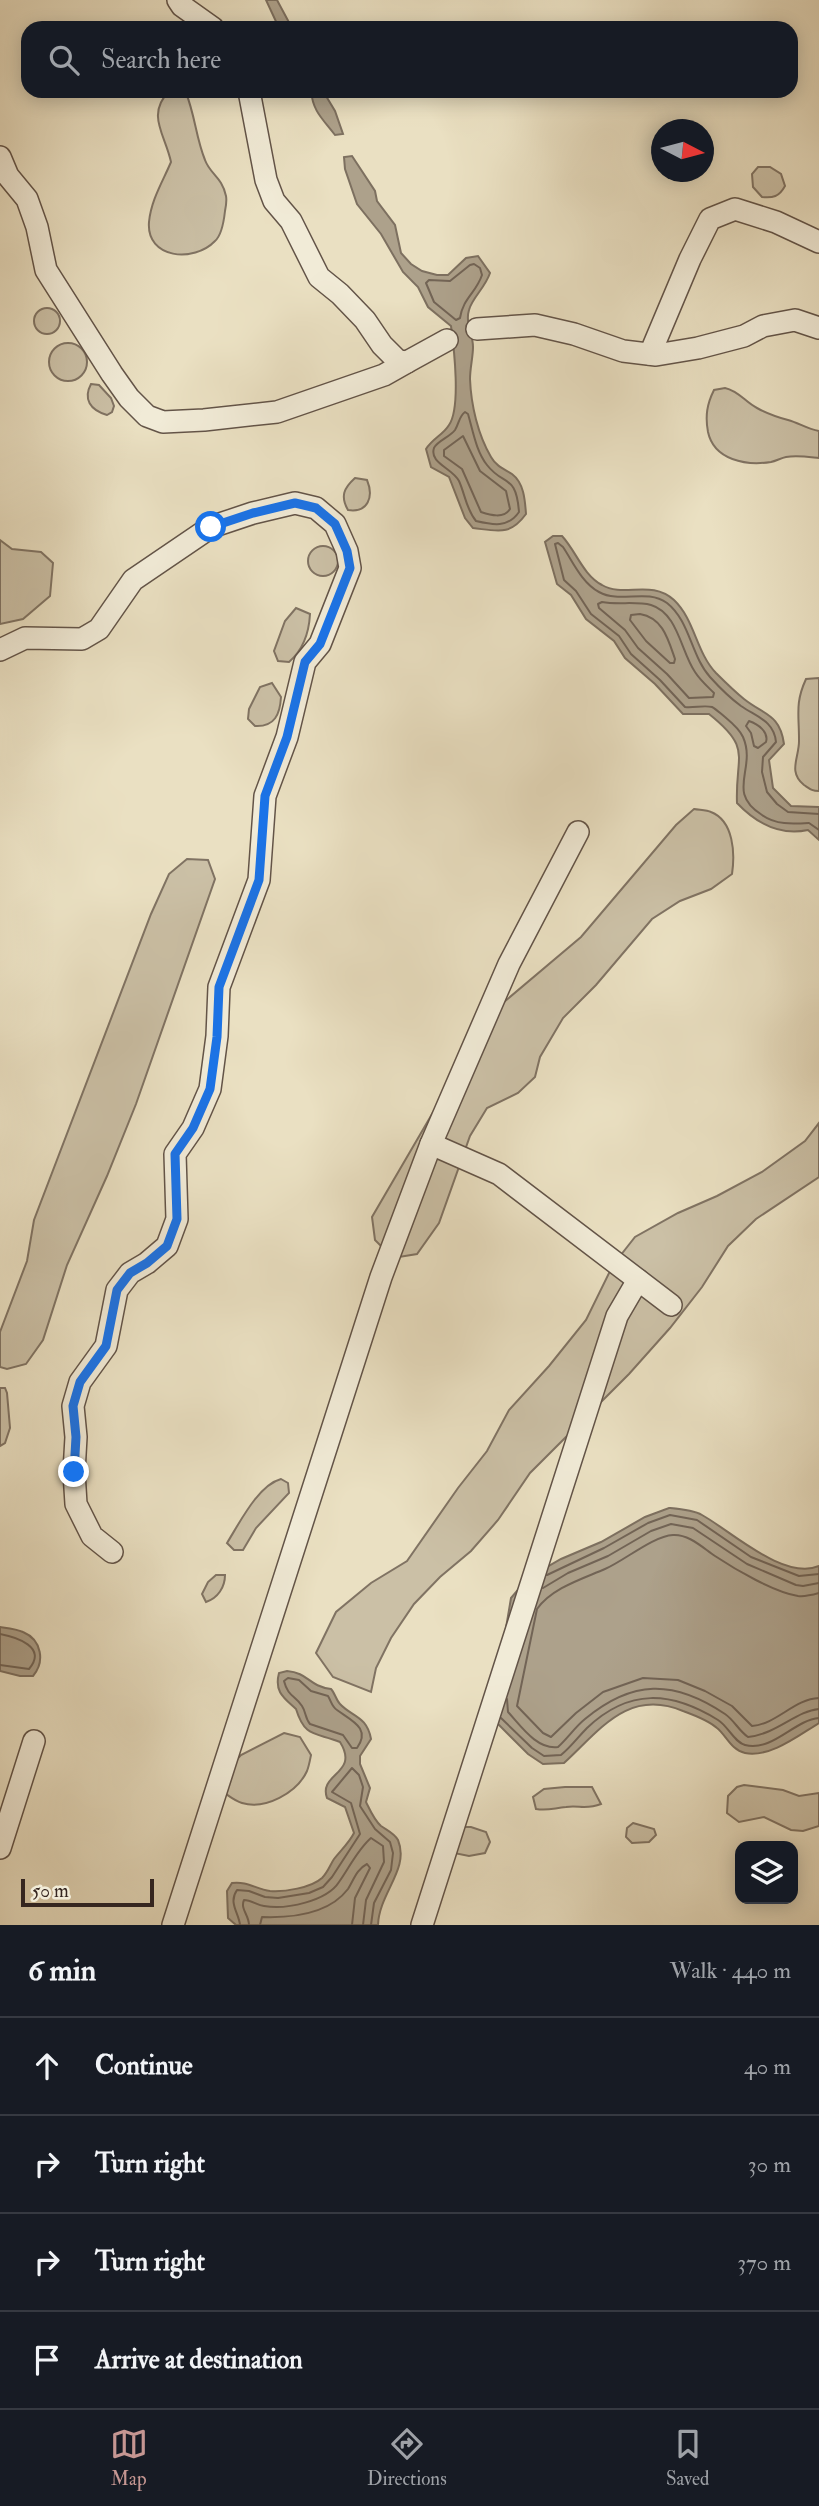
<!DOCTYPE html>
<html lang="en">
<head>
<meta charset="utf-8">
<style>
	body { margin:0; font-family:"IM FELL Double Pica",serif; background:#242831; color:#f1f3f6 }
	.controls { position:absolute; right:21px; bottom:21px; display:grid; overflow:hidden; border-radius:14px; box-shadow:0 4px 18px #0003 }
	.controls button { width:63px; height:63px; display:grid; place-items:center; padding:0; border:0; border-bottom:2px solid #363941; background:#171b24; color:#f1f3f6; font:35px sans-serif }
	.compass { position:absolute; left:651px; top:119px; width:63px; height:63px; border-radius:50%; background:#171b24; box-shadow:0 4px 18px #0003; rotate:96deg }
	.scale { position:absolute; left:21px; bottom:18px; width:133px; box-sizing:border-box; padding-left:7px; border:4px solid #362620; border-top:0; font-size:19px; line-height:24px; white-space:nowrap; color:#362620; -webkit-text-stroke:5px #f1ebd7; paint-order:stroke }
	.stop { position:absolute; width:21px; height:21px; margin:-16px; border:5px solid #1a73e8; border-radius:50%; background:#fff }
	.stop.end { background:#1a73e8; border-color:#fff; box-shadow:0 2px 7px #0008 }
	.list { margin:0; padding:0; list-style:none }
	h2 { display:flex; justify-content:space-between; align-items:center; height:91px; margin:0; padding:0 28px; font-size:30px }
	h2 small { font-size:23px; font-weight:400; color:#9ea1a6 }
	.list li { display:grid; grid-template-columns:46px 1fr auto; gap:21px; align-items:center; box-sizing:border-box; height:98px; padding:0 28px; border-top:2px solid #363941 }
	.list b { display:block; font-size:26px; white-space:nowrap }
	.list em { font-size:23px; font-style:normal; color:#9ea1a6 }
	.icon { flex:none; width:38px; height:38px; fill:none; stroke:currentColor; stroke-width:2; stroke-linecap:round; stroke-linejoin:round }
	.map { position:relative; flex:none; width:819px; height:1925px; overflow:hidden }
	.search { position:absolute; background:#171b24; box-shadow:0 4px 18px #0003; left:21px; right:21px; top:21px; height:77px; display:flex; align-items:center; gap:18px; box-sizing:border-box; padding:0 24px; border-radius:21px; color:#9ea1a6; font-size:26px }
	.sheet { height:483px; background:#171b24 }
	nav { display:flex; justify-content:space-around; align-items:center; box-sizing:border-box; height:98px; border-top:2px solid #363941; background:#171b24; font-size:19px; color:#9ea1a6 }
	nav a { display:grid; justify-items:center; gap:4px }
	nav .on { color:#c59692 }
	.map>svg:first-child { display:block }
	.green { fill:#cbc0a6; stroke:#807363; stroke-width:2 }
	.water { fill:#ada18b; stroke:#7d7060; stroke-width:2 }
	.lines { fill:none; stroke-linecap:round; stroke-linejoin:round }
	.shore { stroke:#726456; stroke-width:2 }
	.minor-casing { stroke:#635448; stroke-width:24 }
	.minor { stroke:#f1ebd7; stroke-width:21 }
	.route { stroke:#1a73e8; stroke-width:9 }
</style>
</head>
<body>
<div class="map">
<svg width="819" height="1925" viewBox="0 0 819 1925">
	<rect width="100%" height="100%" fill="#eae0c2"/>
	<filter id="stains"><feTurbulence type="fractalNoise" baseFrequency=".00286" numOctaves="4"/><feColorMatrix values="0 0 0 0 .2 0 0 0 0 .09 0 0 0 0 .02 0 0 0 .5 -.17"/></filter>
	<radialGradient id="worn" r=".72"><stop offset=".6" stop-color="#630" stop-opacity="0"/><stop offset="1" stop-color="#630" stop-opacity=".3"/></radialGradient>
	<!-- green -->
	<g class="green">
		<path d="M169 91 186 93C195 115 196 138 205 160 210 174 222 177 226 196 227 201 226 206 225 211 224 220 222 235 215 241 194 263 146 259 149 222 151 200 163 181 171 162 165 134 146 115 169 91Z"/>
		<path d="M758 167H770L781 174 785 186C779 197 773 198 762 197L753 187 752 174Z"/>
		<circle cx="47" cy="321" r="13"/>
		<circle cx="68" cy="362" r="19"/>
		<path d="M91 384 99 385 111 398 114 406 112 412 107 415C90 410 83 399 91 384Z"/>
		<path d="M725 388C739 391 745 402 757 408 768 414 777 417 788 420 799 423 807 429 819 431V458C809 457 797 455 786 457 781 458 776 461 771 462 746 466 714 460 708 432 705 416 707 404 714 390Z"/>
		<path d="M355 478 367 480C374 497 368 513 348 510 340 496 344 488 355 478Z"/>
		<polygon points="0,540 12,549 41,552 53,563 50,596 23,619 0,624"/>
		<circle cx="323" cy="561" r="15"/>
		<path d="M296 608 310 614C309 633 303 650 289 662L278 661 274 651 285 621Z"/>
		<path d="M819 678V791C812 791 810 789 804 785 787 771 800 757 799 739 799 714 795 703 806 679Z"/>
		<path d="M272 683 281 697C280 714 275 727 255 726L248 719 249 709 260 687Z"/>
		<path d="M694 809C699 810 707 810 711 812 734 821 735 854 732 874L711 889 680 901 652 919 596 985 563 1018 540 1057 535 1077 518 1093 487 1108 470 1136 439 1223 417 1254 393 1258 375 1240 372 1217 491 1013 581 937 676 825Z"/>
		<polygon points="187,859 208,860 215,879 136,1104 107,1176 67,1265 43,1340 26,1364 7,1369 0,1367 0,1332 27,1261 34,1220 151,914 169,874"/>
		<polygon points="819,1123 819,1177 756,1219 728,1246 702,1287 670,1328 629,1374 530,1473 498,1520 471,1551 440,1577 414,1604 391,1638 376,1668 371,1692 333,1677 316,1653 336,1612 371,1583 407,1561 458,1488 487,1451 509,1410 549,1366 586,1320 613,1265 635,1237 678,1213 717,1196 762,1172 805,1141"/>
		<polygon points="0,1388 5,1388 7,1393 10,1428 5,1443 0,1446"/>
		<path d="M281 1479 288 1483 289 1493 256 1528 243 1550H234L227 1543C239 1524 258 1485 281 1479Z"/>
		<path d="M216 1575H225C225 1587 218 1598 206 1602L202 1594 208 1582Z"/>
		<path d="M284 1733 300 1737 311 1755C310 1760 309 1766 307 1771 297 1793 265 1810 242 1803 235 1801 229 1796 223 1792L226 1771 241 1755Z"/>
		<polygon points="744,1785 783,1790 799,1796 819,1793 819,1826 803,1831 791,1830 764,1817 739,1822 727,1813 728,1796 737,1787"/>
		<path d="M565 1787H592L601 1804C586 1810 579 1805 566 1807 554 1808 548 1811 536 1809L533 1797 544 1789Z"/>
		<polygon points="633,1823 654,1829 656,1835 649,1842 632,1843 626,1837 627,1828"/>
		<polygon points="454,1827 471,1827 486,1832 490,1842 485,1853 469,1856 454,1853"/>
	</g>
	<!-- water -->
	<g class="water">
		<polygon points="266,0 277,0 292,28 279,28"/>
		<path d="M311 91H323L335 111 343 134 335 135C323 119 313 112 311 91Z"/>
		<path d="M352 156 375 191 377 201 395 225 401 253 411 264 422 271 437 275H448L466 258 478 256 490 273C485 288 472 298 469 310 465 323 473 333 473 347 473 357 470 368 470 379 471 405 478 435 491 457 496 466 504 469 512 474 524 483 525 500 526 514 510 536 498 531 473 528L465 518 449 477 431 467 426 449C433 438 443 435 449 425 461 408 454 348 451 326L428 307 418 287 403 272 381 234 357 204 345 169 344 157Z"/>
		<path d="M553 536H562C576 551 583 575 602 585 624 598 651 579 674 600 695 620 696 652 716 673 725 682 734 691 744 699 764 715 780 714 784 744L769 760 773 788 791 806 819 807V840L808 830C780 836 756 823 737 803 735 755 753 749 709 714H683L655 684 625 658 614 641 586 619 571 595 557 584 545 542Z"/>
		<path d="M669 1508C680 1509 693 1510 702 1515 731 1531 784 1581 819 1566V1723C799 1735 770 1758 745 1753 731 1750 726 1735 717 1728 708 1720 694 1715 683 1711 628 1688 600 1730 564 1763L543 1764 528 1754 491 1717 511 1598 528 1578 561 1559 601 1542 645 1517Z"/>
		<path d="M0 1627C7 1628 17 1629 23 1632 42 1640 45 1662 33 1676H20L0 1671Z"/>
		<path d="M287 1671C309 1673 308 1686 331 1689 335 1693 336 1700 340 1704 352 1717 367 1716 371 1739L360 1756V1764L370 1788 366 1802C370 1810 374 1820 381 1826 388 1831 394 1833 398 1840 410 1869 379 1893 378 1925H236L228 1918 227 1891 232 1883C247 1881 256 1889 270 1891 284 1892 311 1888 322 1878 328 1872 330 1865 334 1859 341 1850 349 1843 354 1833L345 1807 327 1798C318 1773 360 1774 340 1742 315 1732 305 1738 296 1709 284 1698 274 1692 279 1673Z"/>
	</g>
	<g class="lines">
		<!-- shore -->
		<g class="shore">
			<path d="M474 264 480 268 482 275C476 293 463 298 460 318L456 320 434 302 426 283 429 280 450 281 470 265Z"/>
			<path d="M465 412 468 414C473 431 476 451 487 465 504 487 516 473 519 512 508 528 493 525 476 521 466 509 465 494 459 481 452 468 429 463 434 448 437 441 450 437 455 430 459 424 459 416 465 412Z"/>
			<path d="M463 436 480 471 506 491 510 509C504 519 490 515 481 512L462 469 444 456V450Z"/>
			<path d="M602 602C618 605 636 601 651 605 678 613 681 652 695 672 700 680 707 686 714 693L713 697 689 698 667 674 638 648 625 630 599 608 598 604Z"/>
			<path d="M640 614C663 618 668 639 675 659L674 663H670L646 641 630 620 631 615Z"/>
			<path d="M749 721C758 724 769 732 766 742L758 748 754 746 751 733 746 726Z"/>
			<path d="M819 814 788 812 777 804 767 792 762 772 763 757 776 742C774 721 757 717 741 706 730 698 719 687 710 677 691 656 690 621 667 603 646 588 621 604 599 592 582 583 573 562 563 547L558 543 555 544 564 580 576 591 591 614 619 636 631 654 660 680 685 707C694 708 704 705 712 707 716 709 721 714 725 717 731 722 740 730 743 737 757 769 725 792 762 815 776 825 792 824 809 823L819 830"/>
			<polyline points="547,1575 604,1548 648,1523 670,1515 697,1520 751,1557 799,1576 819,1574"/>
			<polyline points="543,1588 568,1573 608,1556 651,1531 671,1524 693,1528 747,1564 796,1585 803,1586 819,1583"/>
			<path d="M819 1593C812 1595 805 1597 798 1596 774 1592 736 1570 715 1556 703 1548 689 1534 673 1535 653 1536 624 1561 605 1569 582 1579 552 1588 537 1609L517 1706 543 1733 551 1737 576 1713 603 1692 643 1678 678 1680 705 1691 732 1706 752 1726C777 1724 794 1699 819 1698"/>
			<path d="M0 1634C16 1637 48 1647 29 1669L0 1665"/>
			<path d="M288 1678 299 1680 311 1691 328 1696C331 1701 332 1707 337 1710 352 1721 371 1728 357 1748H352L343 1735 310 1724C305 1718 306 1712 302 1706 295 1695 288 1697 284 1681Z"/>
			<path d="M507 1699 508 1712C521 1726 537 1750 558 1747 568 1738 575 1727 585 1719 632 1680 673 1679 725 1714 734 1720 739 1731 748 1737 777 1734 796 1711 819 1709"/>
			<path d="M501 1718 532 1748 544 1756 561 1755C571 1747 578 1737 587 1728 629 1688 671 1691 718 1720 728 1726 734 1742 745 1745 773 1752 794 1720 819 1718"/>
			<path d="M240 1925C239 1913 228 1903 237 1890L249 1891 265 1897 278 1898 309 1893 323 1887 332 1877 360 1834 351 1803 332 1792 352 1768 359 1775 363 1787 360 1806 375 1829 390 1842 393 1853 391 1870 374 1903 371 1925"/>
			<path d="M249 1925C249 1915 240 1909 244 1900 251 1900 257 1905 264 1906 286 1910 327 1901 339 1882 349 1868 358 1849 371 1838L383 1846 384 1862 366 1900 363 1925"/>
			<path d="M260 1925 262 1917C291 1918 329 1914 348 1889 354 1879 357 1869 367 1864L370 1868 355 1898 352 1925"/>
		</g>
		<!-- minor casing -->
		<g class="minor-casing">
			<g id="minor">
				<polyline points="178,0 182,6 213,28"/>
				<polyline points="249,91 266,180 274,201 291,221 319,277 340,294 365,320 382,345 398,361 407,362 447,340"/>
				<polyline points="0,157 8,176 27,199 37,227 46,270 112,374 129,398 147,416 163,422 204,420 277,412 384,375 407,362"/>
				<polyline points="477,329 535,325 574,334 623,351 656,355 698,348 744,336 763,326 795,320 819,328"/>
				<polyline points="650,354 690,259 710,219 735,209 776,222 819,242"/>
				<polyline points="0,650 25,638 82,639 99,629 133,580 211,527 253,513 295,503 316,508 335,524 347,551 350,568 320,644 305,662 287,737 265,796 259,880 219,987 217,1036 210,1089 193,1128 175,1154 177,1219 167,1246 147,1263 130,1273 117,1290 106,1346 80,1382 73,1406 76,1437 74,1472 76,1504 92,1536 112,1552"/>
				<polyline points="431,1144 499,1174 671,1305"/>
				<polyline points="0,1848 34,1741"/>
				<polyline points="173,1925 381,1277 431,1144 509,964 578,832"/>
				<polyline points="422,1925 617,1316 638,1280"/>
			</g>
		</g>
		<!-- minor -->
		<use href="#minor" class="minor"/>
	</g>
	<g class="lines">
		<!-- route -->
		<polyline class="route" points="74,1472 76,1437 73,1406 80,1382 106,1346 117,1290 130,1273 147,1263 167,1246 177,1219 175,1154 193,1128 210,1089 217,1037 219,987 259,880 265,796 287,737 305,662 320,644 350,568 347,551 335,524 316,508 295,503 253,513 211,527"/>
	</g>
	<rect width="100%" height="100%" filter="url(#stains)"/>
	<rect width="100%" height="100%" fill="url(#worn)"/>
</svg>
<div class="controls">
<button><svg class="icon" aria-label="layers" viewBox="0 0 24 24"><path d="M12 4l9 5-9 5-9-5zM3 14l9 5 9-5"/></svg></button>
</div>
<svg class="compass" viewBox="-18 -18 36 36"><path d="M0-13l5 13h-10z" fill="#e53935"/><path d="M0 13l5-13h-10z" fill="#9ea1a6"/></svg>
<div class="scale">50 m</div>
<div class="stop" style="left:211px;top:527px"></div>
<div class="stop end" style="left:74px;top:1472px"></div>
<div class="search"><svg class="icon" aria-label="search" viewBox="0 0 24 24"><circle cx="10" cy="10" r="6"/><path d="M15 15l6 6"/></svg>Search here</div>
</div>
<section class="sheet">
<h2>6 min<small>Walk · 440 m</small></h2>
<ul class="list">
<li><svg class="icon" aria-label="ahead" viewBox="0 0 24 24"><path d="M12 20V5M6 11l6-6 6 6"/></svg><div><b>Continue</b></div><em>40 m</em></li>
<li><svg class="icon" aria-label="right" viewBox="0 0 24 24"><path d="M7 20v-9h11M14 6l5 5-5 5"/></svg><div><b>Turn right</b></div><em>30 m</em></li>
<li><svg class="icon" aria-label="right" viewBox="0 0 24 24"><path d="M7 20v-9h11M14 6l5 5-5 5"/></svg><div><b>Turn right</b></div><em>370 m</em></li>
<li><svg class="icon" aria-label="arrive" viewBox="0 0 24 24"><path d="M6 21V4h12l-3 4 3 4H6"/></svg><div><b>Arrive at destination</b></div></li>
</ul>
</section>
<nav>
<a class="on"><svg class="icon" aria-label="map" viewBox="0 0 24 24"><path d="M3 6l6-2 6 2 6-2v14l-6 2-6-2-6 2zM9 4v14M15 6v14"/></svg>Map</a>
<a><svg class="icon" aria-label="directions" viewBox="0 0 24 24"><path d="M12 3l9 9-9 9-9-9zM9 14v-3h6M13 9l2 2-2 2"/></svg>Directions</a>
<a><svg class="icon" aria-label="saved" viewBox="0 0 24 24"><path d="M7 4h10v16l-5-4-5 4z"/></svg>Saved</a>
</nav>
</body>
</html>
